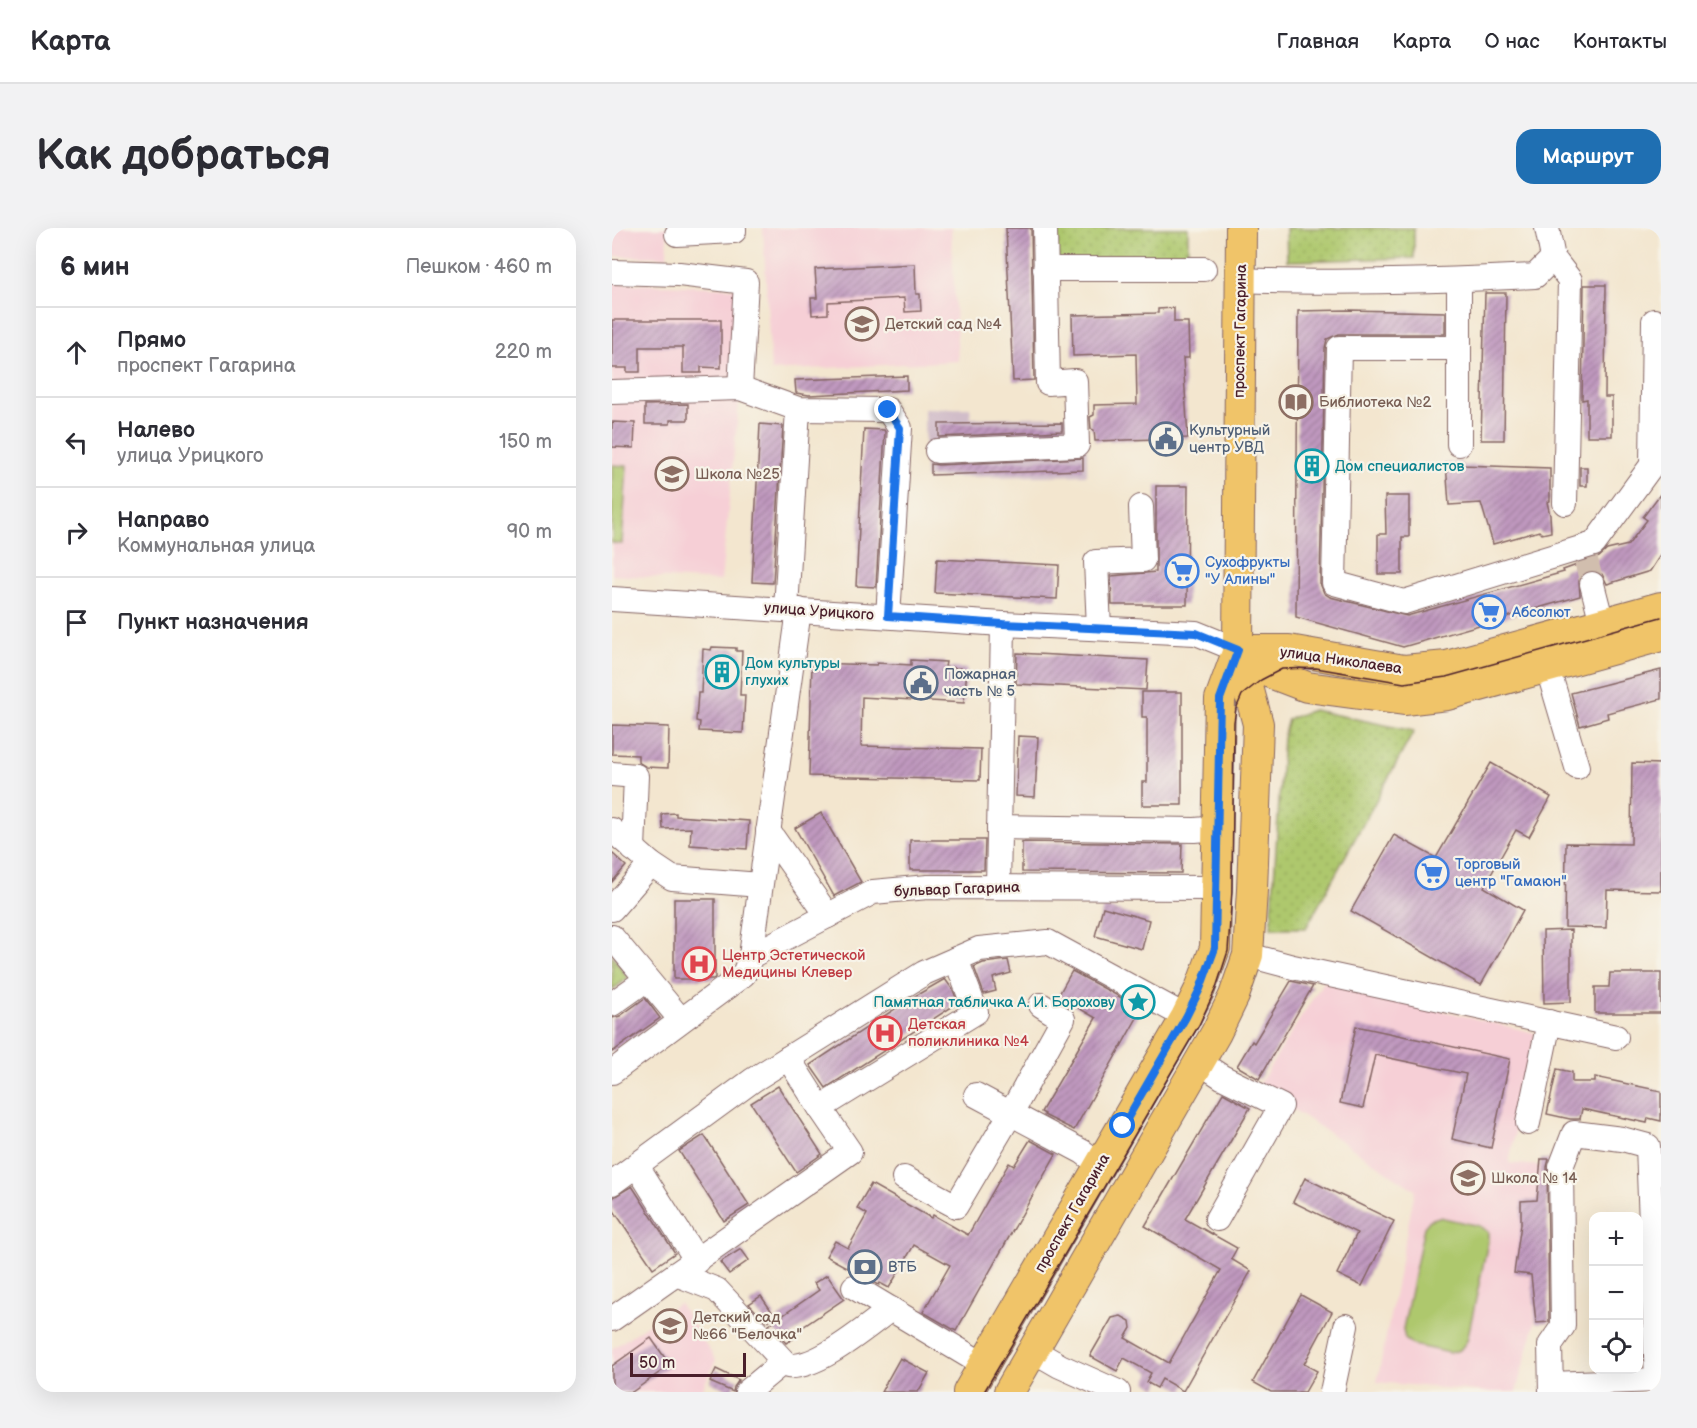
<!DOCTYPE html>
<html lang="ru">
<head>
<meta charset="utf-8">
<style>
	body { margin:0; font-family:"Balsamiq Sans",sans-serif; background:#f2f2f3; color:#2b2b33 }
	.controls { position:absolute; right:18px; bottom:18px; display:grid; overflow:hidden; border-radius:12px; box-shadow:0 6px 24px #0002 }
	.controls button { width:54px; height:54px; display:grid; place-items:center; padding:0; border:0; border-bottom:2px solid #e1e1e2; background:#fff; color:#2b2b33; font:30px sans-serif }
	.scale { position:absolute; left:18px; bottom:15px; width:116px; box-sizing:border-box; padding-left:6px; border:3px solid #4a1f2b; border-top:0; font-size:16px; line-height:21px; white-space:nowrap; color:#4a1f2b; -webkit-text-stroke:4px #f7f3e8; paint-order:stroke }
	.stop { position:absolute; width:18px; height:18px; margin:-14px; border:4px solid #1a73e8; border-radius:50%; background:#fff }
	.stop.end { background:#1a73e8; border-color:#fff; box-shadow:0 2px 6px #0008 }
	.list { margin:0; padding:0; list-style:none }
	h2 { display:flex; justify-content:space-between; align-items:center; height:78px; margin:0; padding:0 24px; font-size:26px }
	h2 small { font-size:20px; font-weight:400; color:#7c7c81 }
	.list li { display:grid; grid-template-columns:39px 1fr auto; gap:18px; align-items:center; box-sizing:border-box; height:90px; padding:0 24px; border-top:2px solid #e1e1e2 }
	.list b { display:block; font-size:22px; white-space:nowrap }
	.list p { margin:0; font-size:20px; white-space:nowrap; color:#7c7c81 }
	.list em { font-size:20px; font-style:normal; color:#7c7c81 }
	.icon { flex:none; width:33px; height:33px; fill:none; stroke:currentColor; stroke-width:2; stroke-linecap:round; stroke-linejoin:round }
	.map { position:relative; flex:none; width:1049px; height:1164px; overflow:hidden; border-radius:18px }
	header { display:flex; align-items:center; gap:36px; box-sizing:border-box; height:84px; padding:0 30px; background:#fff; border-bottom:2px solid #e1e1e2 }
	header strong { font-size:28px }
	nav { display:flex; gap:33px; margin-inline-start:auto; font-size:21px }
	.intro { display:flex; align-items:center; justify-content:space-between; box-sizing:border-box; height:144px; padding:0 36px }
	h1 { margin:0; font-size:42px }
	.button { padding:15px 27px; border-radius:18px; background:#1f6fb2; color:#fff; font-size:21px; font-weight:700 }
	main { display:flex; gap:36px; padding:0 36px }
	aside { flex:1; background:#fff; border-radius:18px; box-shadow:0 6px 24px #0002 }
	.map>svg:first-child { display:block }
	.built { fill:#f6cfd6 }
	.industrial { fill:#d1bdc9 }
	.grass { fill:url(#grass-dots); stroke:#7c744c; stroke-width:1.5 }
	.garden { fill:#aec86d; stroke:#7c744c; stroke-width:1.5 }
	.building { fill:url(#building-hatch) }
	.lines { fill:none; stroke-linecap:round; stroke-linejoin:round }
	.minor-tunnel { stroke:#d1beae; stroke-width:24; stroke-dasharray:24 12; stroke-linecap:butt }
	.minor-casing { stroke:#856564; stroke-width:26 }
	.major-casing { stroke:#856564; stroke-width:32 }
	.minor { stroke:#fff; stroke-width:24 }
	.major { stroke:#f0c469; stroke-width:30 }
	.tram { stroke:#4a1f2b; stroke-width:1.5 }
	.route { stroke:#1a73e8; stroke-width:8 }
	.labels { text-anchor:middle; stroke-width:4.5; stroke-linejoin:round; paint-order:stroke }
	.education-label { font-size:15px; fill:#785e54; stroke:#f7f3e8; text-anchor:start }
	.street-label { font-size:15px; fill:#4a1f2b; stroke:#f7f3e8 }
	.service-label { font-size:15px; fill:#4e5e75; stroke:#f7f3e8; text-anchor:start }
	.culture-label { font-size:15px; fill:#0d838f; stroke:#f7f3e8; text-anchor:start }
	.shop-label { font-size:15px; fill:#366cbe; stroke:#f7f3e8; text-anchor:start }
	.health-label { font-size:15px; fill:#be3a42; stroke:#f7f3e8; text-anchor:start }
</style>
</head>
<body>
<header>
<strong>Карта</strong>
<nav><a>Главная</a><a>Карта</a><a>О нас</a><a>Контакты</a></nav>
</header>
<div class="intro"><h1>Как добраться</h1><a class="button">Маршрут</a></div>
<main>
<aside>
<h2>6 мин<small>Пешком · 460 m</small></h2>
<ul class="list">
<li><svg class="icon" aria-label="ahead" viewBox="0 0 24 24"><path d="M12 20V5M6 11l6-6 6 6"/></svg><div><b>Прямо</b><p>проспект Гагарина</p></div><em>220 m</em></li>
<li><svg class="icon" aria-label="left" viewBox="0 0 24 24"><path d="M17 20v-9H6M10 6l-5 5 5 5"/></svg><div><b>Налево</b><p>улица Урицкого</p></div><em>150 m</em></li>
<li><svg class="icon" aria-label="right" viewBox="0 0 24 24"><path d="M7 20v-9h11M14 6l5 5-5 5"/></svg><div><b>Направо</b><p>Коммунальная улица</p></div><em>90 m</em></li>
<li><svg class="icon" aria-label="arrive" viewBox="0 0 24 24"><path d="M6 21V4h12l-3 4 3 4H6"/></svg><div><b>Пункт назначения</b></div></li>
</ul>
</aside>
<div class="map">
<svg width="1049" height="1164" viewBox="0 0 1049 1164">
	<defs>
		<pattern id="grass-dots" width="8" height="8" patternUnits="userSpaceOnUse" patternTransform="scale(1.5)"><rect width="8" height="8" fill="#aec86d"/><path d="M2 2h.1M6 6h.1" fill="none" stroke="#97ab5f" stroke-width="1.8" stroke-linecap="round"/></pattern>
		<pattern id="building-hatch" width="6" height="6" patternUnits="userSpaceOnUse" patternTransform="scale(1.5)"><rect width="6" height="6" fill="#c099bf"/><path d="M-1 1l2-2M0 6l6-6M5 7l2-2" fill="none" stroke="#9e7c9b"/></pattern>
	</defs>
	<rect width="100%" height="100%" fill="#f7f3e8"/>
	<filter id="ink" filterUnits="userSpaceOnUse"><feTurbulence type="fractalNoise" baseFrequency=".0167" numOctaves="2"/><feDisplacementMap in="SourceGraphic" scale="12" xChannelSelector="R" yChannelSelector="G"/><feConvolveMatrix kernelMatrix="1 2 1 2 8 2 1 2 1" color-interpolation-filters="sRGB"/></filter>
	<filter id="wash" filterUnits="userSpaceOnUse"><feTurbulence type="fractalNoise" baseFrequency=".008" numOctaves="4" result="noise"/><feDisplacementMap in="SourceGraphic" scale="24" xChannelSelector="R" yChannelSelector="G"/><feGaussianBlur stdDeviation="1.35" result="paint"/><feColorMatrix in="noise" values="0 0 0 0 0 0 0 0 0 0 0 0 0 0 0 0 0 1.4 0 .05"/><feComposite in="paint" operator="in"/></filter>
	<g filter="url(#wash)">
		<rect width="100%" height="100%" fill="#f3e6cf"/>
		<!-- built -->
		<g class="built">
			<polygon points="0,0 55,0 55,29 0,28"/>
			<polygon points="151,0 339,0 346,133 159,143"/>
			<polygon points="0,55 125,60 130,145 109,353 0,347"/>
			<polygon points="711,754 923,805 897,935 928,938 925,972 909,973 909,996 903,1045 919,1047 923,1095 904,1164 877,1164 765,1154 803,962 646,858"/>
			<polygon points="67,1075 104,1132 89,1164 0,1164 0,1121"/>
		</g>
		<!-- industrial -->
		<polygon class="industrial" points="358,180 359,190 460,188 475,222 475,247 313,250 312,181"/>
		<!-- grass -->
		<g class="grass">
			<rect x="439" y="0" width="137" height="34"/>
			<polygon points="674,0 802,0 802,30 675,33"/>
			<polygon points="701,482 802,503 694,700 659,700 671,510 676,491"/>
			<polygon points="0,727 16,750 0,762"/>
		</g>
		<!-- garden -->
		<g class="garden">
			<polygon points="0,237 15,238 10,316 0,315"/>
			<polygon points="827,989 867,998 876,1004 876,1014 855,1113 848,1122 838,1125 801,1117 793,1111 791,1101 812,999 818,992"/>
		</g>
		<g id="blocks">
			<!-- building -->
			<g class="building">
				<polygon points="394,0 419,0 422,152 401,153"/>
				<polygon points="303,36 304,66 308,66 309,83 293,84 292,70 216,74 216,86 200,87 199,70 205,70 203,41"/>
				<polygon points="972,57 994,57 993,169 1000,169 1000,208 975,208 975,171 970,172"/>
				<polygon points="873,65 894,65 892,212 869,212"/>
				<polygon points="562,80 562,94 576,94 577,130 571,130 576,210 483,213 482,202 479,201 478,189 482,187 482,177 525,176 524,126 461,128 460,87 546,85 546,81"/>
				<polygon points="736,82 833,84 833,106 727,106 715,111 713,120 708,355 712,365 718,369 795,388 952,344 951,342 987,329 995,322 1016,317 1035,292 1031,289 1049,265 1049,326 1038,343 995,356 990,346 983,342 976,342 970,345 967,352 968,368 791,419 684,389 686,83"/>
				<polygon points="0,92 109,92 109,140 89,139 89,145 71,145 71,119 28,119 28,144 15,144 15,140 0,140"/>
				<polygon points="295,148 295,162 197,167 184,165 183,152"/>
				<polygon points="76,176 76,192 58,192 58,196 33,196 33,177"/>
				<polygon points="0,194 23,195 22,220 0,219"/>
				<polygon points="450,195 450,203 327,209 327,196"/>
				<polygon points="148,196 171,198 161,355 140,354"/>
				<polygon points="252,201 272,202 273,204 264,359 244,358"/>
				<polygon points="471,230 471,242 319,247 319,236 326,237"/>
				<polygon points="850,234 850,237 938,240 938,273 935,274 938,287 939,304 930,306 927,303 881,316 869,275 837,277 834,235"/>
				<rect x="968" y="239" width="7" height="19"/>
				<polygon points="544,258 576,258 575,377 500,377 499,348 544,344"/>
				<polygon points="773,268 797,268 797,309 790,309 790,346 766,346 766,306 774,306"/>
				<polygon points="325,331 447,337 445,371 323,365"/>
				<polygon points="100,419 124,420 124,423 130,423 128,467 133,467 131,505 87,503 88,494 84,493 86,465 89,465 91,421 99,422"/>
				<polygon points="405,425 536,432 534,462 404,456"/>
				<polygon points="299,432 334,434 333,439 355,441 352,475 250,469 249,518 369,521 368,552 197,548 200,435 265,437 265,435 299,437"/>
				<polygon points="1049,442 1049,471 995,485 996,490 968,498 959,465"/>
				<polygon points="530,464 570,464 570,577 530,577 530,554 535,554 535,489 530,489"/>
				<polygon points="0,497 57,499 56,540 34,539 26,534 26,527 0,526"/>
				<polygon points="406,508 426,509 423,569 404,568"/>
				<polygon points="879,535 939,569 917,609 904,602 872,659 911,682 869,757 739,683 782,607 824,630"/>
				<polygon points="1020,535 1049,536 1049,663 995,662 994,700 953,699 954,615 1019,616"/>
				<polygon points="64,585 64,588 137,593 135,621 78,617 79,600 51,601 50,586"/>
				<polygon points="209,585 249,654 222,668 183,600"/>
				<polygon points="298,612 373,612 372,642 298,642"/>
				<polygon points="410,614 570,616 569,645 410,644"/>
				<polygon points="0,625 14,638 0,654"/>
				<polygon points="62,671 103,671 103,750 101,751 62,751"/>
				<polygon points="491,679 537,692 530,721 483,708"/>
				<polygon points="959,702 959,774 932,775 931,703"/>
				<polygon points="396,732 399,745 381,750 384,763 372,766 362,739 371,735"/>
				<polygon points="460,743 530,781 462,902 432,887 433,886 429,884 484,790 446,768"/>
				<polygon points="998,745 1049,745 1049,785 983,785 983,759 997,759"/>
				<polygon points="333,751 341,762 346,775 214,860 198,837 298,771"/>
				<polygon points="679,753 701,758 647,851 625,838 640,813 642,815"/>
				<polygon points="33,770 48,790 0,824 0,790 8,788"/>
				<polygon points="744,798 898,831 879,920 840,911 854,846 763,827 751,880 728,875"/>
				<polygon points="945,841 960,844 960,854 983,854 983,849 1049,863 1049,893 1036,890 1035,895 970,881 968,891 958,891 935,886"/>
				<polygon points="166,858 210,926 184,944 139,875"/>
				<polygon points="611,865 638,880 573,991 625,1020 619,1031 639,1043 571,1163 550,1151 545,1160 534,1154 539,1145 512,1130 505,1143 478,1128 500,1090 509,1088 518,1093 519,1100 513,1110 557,1135 609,1042 533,998"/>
				<polygon points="92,907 137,977 112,993 67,923"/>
				<polygon points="418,912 444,926 344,1103 311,1084 338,1037 302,1017 277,1060 268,1055 267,1057 214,1028 223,1013 236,1020 255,986 245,980 259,956 319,990 321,987 356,1007 397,935 402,938"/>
				<polygon points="929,931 937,931 935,939 937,1094 924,1095 919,1047 902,1045 909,996 909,973 925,972"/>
				<polygon points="693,950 782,993 750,1058 725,1046 745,1005 681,974"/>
				<polygon points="20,958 63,1025 41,1040 0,980 0,970"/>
				<polygon points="129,1021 137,1032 117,1046 108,1034"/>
				<polygon points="215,1047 232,1071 179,1107 181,1111 174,1115 157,1097 207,1062 202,1055"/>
				<polygon points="689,1067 720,1084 692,1136 705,1143 693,1164 659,1164 641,1154"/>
				<polygon points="149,1068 163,1088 154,1094 137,1076"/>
				<polygon points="39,1110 58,1137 20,1164 3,1164 0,1160 0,1138"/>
				<polygon points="288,1130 317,1145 306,1164 269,1164"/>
				<polygon points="104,1141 127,1152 122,1159 121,1164 98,1154"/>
			</g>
		</g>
	</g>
	<g filter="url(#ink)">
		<use href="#blocks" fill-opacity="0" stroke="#856564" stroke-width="1.5"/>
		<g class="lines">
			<!-- minor-tunnel -->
			<polyline class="minor-tunnel" points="973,328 980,356"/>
			<!-- minor casing -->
			<g class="minor-casing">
				<g id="minor">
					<polyline points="935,0 941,30 958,52 953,275"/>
					<polyline points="65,6 122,3 122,0"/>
					<polyline points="433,41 592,41"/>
					<polyline points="0,44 67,46 134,54 128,160"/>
					<path d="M629 52C727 56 826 53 923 48L941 30"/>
					<polyline points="847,52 847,216"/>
					<polyline points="846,120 727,120 722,355 792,374 982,316 1040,237 1042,93"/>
					<polyline points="0,164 128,160 186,181 276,182 288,200 276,388"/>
					<polyline points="325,223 465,217 463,153 436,155 433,0"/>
					<polyline points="980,356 990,395"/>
					<polyline points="0,371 391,396 584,405 626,422"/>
					<polyline points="174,381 186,181"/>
					<polyline points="487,400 484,334 531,332 529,279"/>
					<polyline points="936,441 965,539"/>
					<polyline points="0,546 24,548 21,621"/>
					<polyline points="387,599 583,602 606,600"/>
					<polyline points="0,602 39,636 0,681"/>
					<polyline points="156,603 216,688"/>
					<polyline points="39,636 60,650 148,657"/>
					<polyline points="386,659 391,396"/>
					<polyline points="0,709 69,792"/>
					<polyline points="636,727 681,739 1004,809"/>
					<polyline points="139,728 187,382"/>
					<polyline points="0,776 24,759"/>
					<polyline points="176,830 208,880"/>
					<polyline points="587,834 610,849 669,878 605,991"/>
					<polyline points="0,844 132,746 139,728 261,664 316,659 605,660"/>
					<polyline points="364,867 471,924 488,937"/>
					<polyline points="916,895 937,794"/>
					<polyline points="25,938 85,1033"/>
					<polyline points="292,950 344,978 399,885 451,791 429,777"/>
					<polyline points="0,955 141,852 312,745 367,721 436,714 574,789"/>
					<path d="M64 1046 105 1062 176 1138C206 1141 254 1099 279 1081"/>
					<polyline points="242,1059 372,1137"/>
					<polyline points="0,1091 238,924 208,880 364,784 344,731"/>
					<polyline points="422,1123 448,1138 506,1164"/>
					<polyline points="939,1156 1045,1152 1036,918 1010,911 962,905 949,939 951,1098 938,1117 939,1164"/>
					<polyline points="135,1164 171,1134"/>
					<polyline points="720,1164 734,1098"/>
				</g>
			</g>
			<!-- major casing -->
			<g class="major-casing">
				<g id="major">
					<polyline points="626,422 661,446 695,459 792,472 835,467 1049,408"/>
					<polyline points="626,422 677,422 792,442 835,438 1049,379"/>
					<polyline points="356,1164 574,789 588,761 603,720 608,471 626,422"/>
					<polyline points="397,1164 604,805 622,768 636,727 640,662 646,496 626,422 629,0"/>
				</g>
			</g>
			<!-- minor -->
			<use href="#minor" class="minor"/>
			<!-- major -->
			<use href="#major" class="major"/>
			<!-- tram -->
			<polyline class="tram" points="372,1164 587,797 604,760 616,723 620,663 622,494 624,481 630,467 649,452 670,441 704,440 792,455 834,449 1049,389"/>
		</g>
	</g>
	<g class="lines" filter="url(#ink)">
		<!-- route -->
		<polyline class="route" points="276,182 288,200 276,388 391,396 584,405 626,422 608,471 603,720 588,761 574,789 511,898"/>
	</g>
	<!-- icons -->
	<defs>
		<g id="school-ring" transform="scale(1.725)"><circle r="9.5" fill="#f7f3e8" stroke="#8d6e63" stroke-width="1.5"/><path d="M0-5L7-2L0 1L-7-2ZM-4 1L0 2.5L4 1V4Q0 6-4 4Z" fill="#8d6e63"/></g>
		<g id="library-ring" transform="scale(1.725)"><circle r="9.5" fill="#f7f3e8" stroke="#8d6e63" stroke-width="1.5"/><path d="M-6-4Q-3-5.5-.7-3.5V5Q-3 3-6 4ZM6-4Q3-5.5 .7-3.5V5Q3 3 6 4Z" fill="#8d6e63"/></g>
		<g id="civic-ring" transform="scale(1.725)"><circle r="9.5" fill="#f7f3e8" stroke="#5c6f8a" stroke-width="1.5"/><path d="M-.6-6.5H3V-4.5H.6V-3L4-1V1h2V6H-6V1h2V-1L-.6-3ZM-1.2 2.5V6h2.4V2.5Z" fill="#5c6f8a"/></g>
		<g id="building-ring" transform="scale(1.725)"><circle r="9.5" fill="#f7f3e8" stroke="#0f9aa8" stroke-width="1.5"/><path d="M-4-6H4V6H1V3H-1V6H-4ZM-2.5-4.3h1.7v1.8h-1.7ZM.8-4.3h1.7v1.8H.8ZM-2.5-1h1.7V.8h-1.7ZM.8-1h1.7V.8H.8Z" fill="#0f9aa8"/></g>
		<g id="supermarket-ring" transform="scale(1.725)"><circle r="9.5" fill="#f7f3e8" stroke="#3f7fe0" stroke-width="1.5"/><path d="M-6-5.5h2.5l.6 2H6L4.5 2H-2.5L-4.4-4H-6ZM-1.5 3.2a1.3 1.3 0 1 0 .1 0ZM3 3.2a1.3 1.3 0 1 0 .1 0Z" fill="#3f7fe0"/></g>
		<g id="hospital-ring" transform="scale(1.725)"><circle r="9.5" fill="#f7f3e8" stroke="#e0444e" stroke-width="1.5"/><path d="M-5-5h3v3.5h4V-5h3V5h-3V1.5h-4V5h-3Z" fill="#e0444e"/></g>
		<g id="sight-ring" transform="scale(1.725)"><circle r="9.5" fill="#f7f3e8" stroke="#0f9aa8" stroke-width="1.5"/><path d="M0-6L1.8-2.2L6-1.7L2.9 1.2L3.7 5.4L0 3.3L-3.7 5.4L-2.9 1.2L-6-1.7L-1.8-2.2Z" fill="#0f9aa8"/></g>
		<g id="bank-ring" transform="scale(1.725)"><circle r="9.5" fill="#f7f3e8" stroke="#5c6f8a" stroke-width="1.5"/><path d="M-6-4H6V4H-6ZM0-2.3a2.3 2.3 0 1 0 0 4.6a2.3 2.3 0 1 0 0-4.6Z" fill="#5c6f8a"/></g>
	</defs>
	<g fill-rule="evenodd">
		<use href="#school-ring" x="250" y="96"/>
		<use href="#library-ring" x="684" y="174"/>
		<use href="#civic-ring" x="554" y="211"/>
		<use href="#building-ring" x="700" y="238"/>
		<use href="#school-ring" x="60" y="246"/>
		<use href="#supermarket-ring" x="570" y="343"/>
		<use href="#supermarket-ring" x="877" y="384"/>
		<use href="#building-ring" x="110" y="444"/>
		<use href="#civic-ring" x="309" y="455"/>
		<use href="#supermarket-ring" x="820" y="645"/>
		<use href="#hospital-ring" x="87" y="736"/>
		<use href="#sight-ring" x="526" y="774"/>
		<use href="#hospital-ring" x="273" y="805"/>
		<use href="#school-ring" x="856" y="950"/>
		<use href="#bank-ring" x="253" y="1039"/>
		<use href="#school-ring" x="58" y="1098"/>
	</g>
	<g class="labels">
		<!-- education labels -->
		<g class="education-label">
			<text x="273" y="101">Детский сад №4</text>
			<text x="707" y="179">Библиотека №2</text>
			<text x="83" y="251">Школа №25</text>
			<text x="879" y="955">Школа № 14</text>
			<text x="81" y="1094">Детский сад<tspan x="81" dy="17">№66 "Белочка"</tspan></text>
		</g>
		<!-- street labels -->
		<g class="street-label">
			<text transform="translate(628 103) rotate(-89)" y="5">проспект Гагарина</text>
			<text transform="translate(207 383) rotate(4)" y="5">улица Урицкого</text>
			<text transform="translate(729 432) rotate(8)" y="5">улица Николаева</text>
			<text transform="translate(345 661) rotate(-2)" y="5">бульвар Гагарина</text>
			<text transform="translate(460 985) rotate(-60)" y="5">проспект Гагарина</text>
		</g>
		<!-- service labels -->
		<g class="service-label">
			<text x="577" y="207">Культурный<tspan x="577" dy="17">центр УВД</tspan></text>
			<text x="332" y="451">Пожарная<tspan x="332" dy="17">часть № 5</tspan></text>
			<text x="276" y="1044">ВТБ</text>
		</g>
		<!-- culture labels -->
		<g class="culture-label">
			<text x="723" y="243">Дом специалистов</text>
			<text x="133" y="440">Дом культуры<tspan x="133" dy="17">глухих</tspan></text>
			<text x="503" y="779" text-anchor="end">Памятная табличка А. И. Борохову</text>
		</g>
		<!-- shop labels -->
		<g class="shop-label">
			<text x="593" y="339">Сухофрукты<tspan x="593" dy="17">"У Алины"</tspan></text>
			<text x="900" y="389">Абсолют</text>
			<text x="843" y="641">Торговый<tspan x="843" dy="17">центр "Гамаюн"</tspan></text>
		</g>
		<!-- health labels -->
		<g class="health-label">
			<text x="110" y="732">Центр Эстетической<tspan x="110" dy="17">Медицины Клевер</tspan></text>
			<text x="296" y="801">Детская<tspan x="296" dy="17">поликлиника №4</tspan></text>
		</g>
	</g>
</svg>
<div class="controls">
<button>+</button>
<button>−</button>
<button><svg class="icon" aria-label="locate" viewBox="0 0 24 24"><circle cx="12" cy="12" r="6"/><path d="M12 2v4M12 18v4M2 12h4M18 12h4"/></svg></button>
</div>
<div class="scale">50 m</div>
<div class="stop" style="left:511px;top:898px"></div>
<div class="stop end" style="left:276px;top:182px"></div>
</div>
</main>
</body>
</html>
